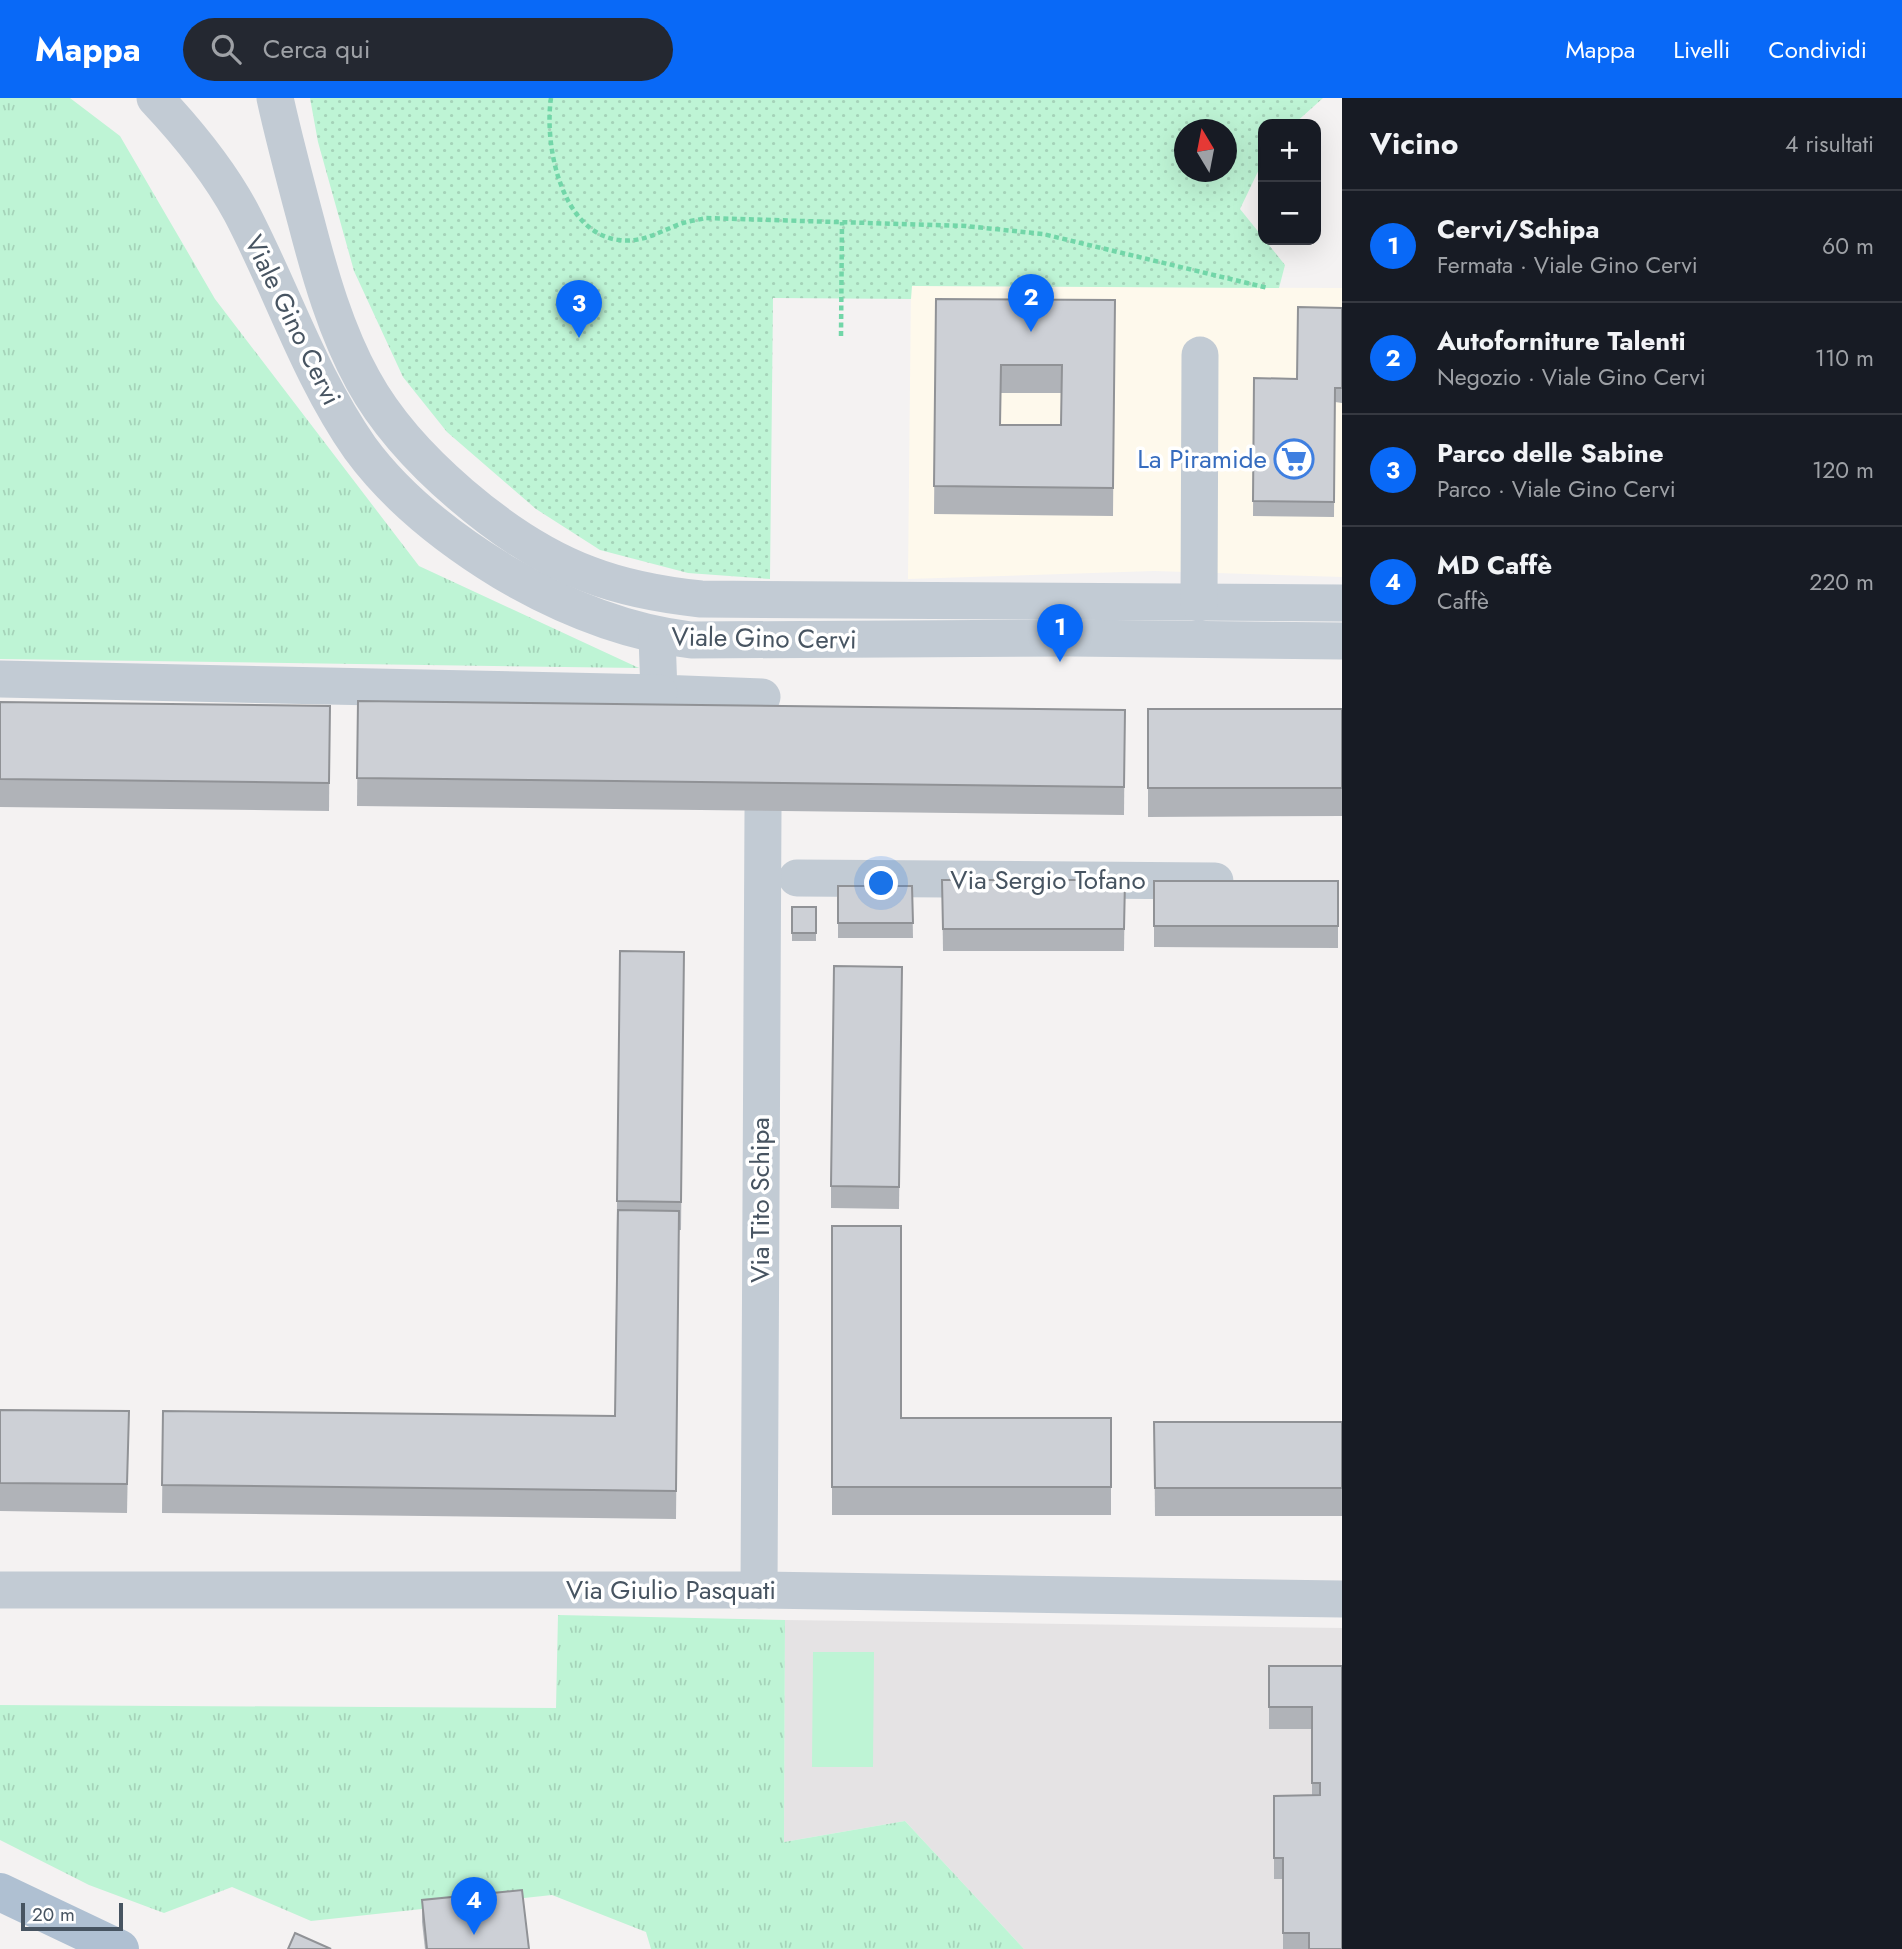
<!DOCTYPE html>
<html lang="it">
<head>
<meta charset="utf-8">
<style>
	body { margin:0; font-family:Jost,sans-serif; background:#242831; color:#f1f3f6 }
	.controls { position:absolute; right:21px; top:21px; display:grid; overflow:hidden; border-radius:14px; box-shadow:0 7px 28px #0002 }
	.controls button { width:63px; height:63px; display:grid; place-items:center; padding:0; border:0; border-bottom:2px solid #363941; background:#171b24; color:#f1f3f6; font:35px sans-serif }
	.compass { position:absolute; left:1174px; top:21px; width:63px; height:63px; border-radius:50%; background:#171b24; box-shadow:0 7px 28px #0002; rotate:350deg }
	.scale { position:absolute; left:21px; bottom:18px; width:102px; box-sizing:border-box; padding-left:7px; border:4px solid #475461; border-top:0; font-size:19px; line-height:24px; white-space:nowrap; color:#475461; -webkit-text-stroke:5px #fff; paint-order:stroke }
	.you { position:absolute; left:882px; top:786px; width:24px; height:24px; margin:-18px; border:5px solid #fff; border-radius:50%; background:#1a73e8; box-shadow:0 0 0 10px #1a73e833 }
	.badge { display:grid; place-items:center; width:46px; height:46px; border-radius:50%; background:#0969f7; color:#fff; font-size:23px; font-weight:700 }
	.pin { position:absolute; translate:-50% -58px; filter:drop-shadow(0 2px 4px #0008) }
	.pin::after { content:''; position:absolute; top:37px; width:24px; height:21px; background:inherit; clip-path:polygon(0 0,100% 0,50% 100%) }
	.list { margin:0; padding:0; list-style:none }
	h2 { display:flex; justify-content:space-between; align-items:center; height:91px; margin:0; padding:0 28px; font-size:30px }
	h2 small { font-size:23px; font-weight:400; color:#9ea1a6 }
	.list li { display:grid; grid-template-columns:46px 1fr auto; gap:21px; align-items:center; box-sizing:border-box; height:112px; padding:0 28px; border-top:2px solid #363941 }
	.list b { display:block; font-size:26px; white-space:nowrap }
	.list p { margin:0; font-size:23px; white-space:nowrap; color:#9ea1a6 }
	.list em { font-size:23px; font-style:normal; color:#9ea1a6 }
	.icon { flex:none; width:38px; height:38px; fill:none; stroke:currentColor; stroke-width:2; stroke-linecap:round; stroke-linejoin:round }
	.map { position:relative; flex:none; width:1342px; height:1851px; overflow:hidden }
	header { display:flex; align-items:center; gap:42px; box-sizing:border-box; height:98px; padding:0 35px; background:#0969f7; color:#fff }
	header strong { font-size:33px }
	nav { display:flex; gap:38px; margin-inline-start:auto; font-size:24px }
	.search { width:490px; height:63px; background:#242831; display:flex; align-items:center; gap:18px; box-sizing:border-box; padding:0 24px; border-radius:38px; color:#9ea1a6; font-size:26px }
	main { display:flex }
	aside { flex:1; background:#171b24 }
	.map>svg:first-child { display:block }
	.commercial { fill:#fef9ec }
	.education { fill:#e5e3e4 }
	.grass { fill:url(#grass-tufts) }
	.park { fill:url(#park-dots); fill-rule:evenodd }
	.pitch { fill:#bef4d5 }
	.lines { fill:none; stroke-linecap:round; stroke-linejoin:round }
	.path { stroke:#72d6a8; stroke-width:4.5; stroke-dasharray:5 3.5; stroke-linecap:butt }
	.minor { stroke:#c2cbd4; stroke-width:37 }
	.major { stroke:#afc0d2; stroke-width:38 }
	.wall { fill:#b0b3b8; fill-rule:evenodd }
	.building { fill:#cdd0d6; stroke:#909296; stroke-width:2; fill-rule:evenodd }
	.labels { text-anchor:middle; stroke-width:7; stroke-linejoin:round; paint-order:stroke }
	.street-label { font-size:26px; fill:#475461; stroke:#fff }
	.shop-label { font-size:26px; fill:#366cbe; stroke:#fff; text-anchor:end }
</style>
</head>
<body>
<header>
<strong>Mappa</strong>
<div class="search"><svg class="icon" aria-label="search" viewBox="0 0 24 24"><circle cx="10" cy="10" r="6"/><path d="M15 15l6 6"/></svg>Cerca qui</div>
<nav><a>Mappa</a><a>Livelli</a><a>Condividi</a></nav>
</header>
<main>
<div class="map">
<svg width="1342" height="1851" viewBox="0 0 1342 1851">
	<defs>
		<pattern id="grass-tufts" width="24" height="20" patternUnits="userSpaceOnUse" patternTransform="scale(1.75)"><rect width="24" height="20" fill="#bef4d5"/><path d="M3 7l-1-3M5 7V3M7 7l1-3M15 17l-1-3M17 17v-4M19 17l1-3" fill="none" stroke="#a5d3b9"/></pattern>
		<pattern id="park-dots" width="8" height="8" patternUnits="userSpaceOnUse" patternTransform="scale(1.75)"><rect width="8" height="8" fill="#bef4d5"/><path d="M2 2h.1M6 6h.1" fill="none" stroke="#a5d3b9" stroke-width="1.8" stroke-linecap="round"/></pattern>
	</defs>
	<rect width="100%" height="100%" fill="#f4f2f2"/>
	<!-- commercial -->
	<polygon class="commercial" points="911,188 1342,190 1342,479 1154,473 908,481"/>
	<!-- education -->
	<polygon class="education" points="785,1522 1342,1530 1342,1851 1024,1851 905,1723 784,1744"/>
	<!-- grass -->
	<g class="grass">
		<polygon points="0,0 70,0 120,38 215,201 419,468 639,570 0,561"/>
		<polygon points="558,1517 785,1522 784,1744 905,1723 1024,1851 651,1851 646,1834 552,1797 311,1823 232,1789 164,1815 89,1787 0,1742 0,1607 556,1610"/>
	</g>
	<!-- park -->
	<path class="park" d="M310 0H1323L1294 26H1263V63L1240 111 1285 167 1279 190 912 188 911 201 773 200 770 481 688 475 600 452 536 411 447 334 403 279 354 173 318 44ZM1184 32H1226V74H1184Z"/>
	<!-- pitch -->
	<polygon class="pitch" points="813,1554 874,1554 873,1669 812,1669"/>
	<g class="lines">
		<!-- path -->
		<g class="path">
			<path d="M551 0C544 47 561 135 619 142 642 145 659 134 680 126 688 123 698 122 706 120L966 128 1043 136 1268 190"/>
			<polyline points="841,238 842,124"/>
		</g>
		<!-- minor -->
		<g class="minor">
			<path d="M155 0C187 34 219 73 241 114 282 192 309 277 360 350 398 402 449 441 503 474 561 508 623 534 691 542L1070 540 1342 543"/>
			<path d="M275 0C284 41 295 82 306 123 320 177 336 233 363 282 405 359 506 445 588 476 624 490 663 497 701 501L1342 505"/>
			<polyline points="1199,505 1200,257"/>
			<polyline points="657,538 659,595 762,599"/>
			<polyline points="0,581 659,595"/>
			<polyline points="797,780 1215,783"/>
			<polyline points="0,1492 759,1492 1342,1501"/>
			<polyline points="759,1492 763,713"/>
		</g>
		<!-- major -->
		<polyline class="major" points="0,1794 120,1851"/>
	</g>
	<!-- wall -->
	<g class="wall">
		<path d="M936 201 1115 202 1113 418 934 416ZM1001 295H1062L1061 327H1000Z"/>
		<polygon points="1342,210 1342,305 1335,304 1334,419 1253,418 1254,280 1297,281"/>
		<polygon points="358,603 1125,612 1124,717 357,708"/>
		<polygon points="0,604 330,608 329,713 0,709"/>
		<polygon points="1148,611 1342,611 1342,718 1148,719"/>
		<polygon points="942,782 1125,782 1124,853 943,853"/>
		<polygon points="1154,783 1338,783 1338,850 1154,849"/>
		<polygon points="838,788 912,788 913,840 838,840"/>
		<rect x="792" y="809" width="24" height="34"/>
		<polygon points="684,854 681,1132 679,1132 676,1421 162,1415 163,1313 615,1318 617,1103"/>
		<polygon points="902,869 899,1111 831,1110 831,1088"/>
		<polygon points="832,1128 901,1320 1111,1320 1111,1417 832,1417"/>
		<polygon points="0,1312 129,1313 127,1415 0,1413"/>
		<polygon points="1154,1324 1342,1324 1342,1418 1155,1418"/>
		<polygon points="1269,1568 1342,1568 1342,1851 1283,1851 1283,1781 1274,1781 1274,1698 1312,1697 1312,1631 1269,1631"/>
		<polygon points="422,1802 529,1851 425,1851 422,1824"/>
	</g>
	<!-- building -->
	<g class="building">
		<path d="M936 201 1115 202 1113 390 934 388ZM1001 267H1062L1061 327H1000Z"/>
		<polygon points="1298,209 1342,210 1342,290 1335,290 1334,404 1253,403 1254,280 1297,281"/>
		<polygon points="358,603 1125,612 1124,689 357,680"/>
		<polygon points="0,604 330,608 329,685 0,681"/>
		<rect x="1148" y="611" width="194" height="79"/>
		<polygon points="942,782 1125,782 1124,831 943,831"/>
		<rect x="1154" y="783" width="184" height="45"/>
		<polygon points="838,788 912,788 913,825 838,825"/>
		<rect x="792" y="809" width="24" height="26"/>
		<polygon points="620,853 684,854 681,1104 617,1103"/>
		<polygon points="834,868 902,869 899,1089 831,1088"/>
		<polygon points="618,1112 679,1113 676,1393 162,1387 163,1313 615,1318"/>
		<polygon points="832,1128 901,1128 901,1320 1111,1320 1111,1389 832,1389"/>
		<polygon points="0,1312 129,1313 127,1386 0,1385"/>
		<polygon points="1154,1324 1342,1324 1342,1390 1155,1390"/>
		<polygon points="1269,1568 1342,1568 1342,1851 1309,1851 1309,1835 1283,1835 1283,1760 1274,1760 1274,1698 1320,1697 1320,1685 1312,1685 1312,1609 1269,1609"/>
		<polygon points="522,1792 529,1851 427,1851 422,1802"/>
		<polygon points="295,1835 331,1851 288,1851"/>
	</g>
	<!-- icons -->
	<defs>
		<g id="supermarket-ring" transform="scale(2.0125)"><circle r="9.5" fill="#fff" stroke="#3f7fe0" stroke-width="1.5"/><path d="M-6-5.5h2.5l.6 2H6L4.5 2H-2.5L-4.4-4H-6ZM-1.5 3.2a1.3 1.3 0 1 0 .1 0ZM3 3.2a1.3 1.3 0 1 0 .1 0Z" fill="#3f7fe0"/></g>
	</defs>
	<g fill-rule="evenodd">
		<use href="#supermarket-ring" x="1294" y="361"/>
	</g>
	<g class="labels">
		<!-- street labels -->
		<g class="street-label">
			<text transform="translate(293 222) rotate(64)" y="9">Viale Gino Cervi</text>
			<text transform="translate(764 540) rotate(1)" y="9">Viale Gino Cervi</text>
			<text x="1048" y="791">Via Sergio Tofano</text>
			<text transform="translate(760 1102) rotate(-90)" y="9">Via Tito Schipa</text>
			<text x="671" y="1501">Via Giulio Pasquati</text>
		</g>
		<!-- shop labels -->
		<g class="shop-label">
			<text x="1267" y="370">La Piramide</text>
		</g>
	</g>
</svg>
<div class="controls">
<button>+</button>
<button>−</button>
</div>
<svg class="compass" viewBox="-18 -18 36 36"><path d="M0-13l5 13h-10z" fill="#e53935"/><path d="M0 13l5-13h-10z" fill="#9ea1a6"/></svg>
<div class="scale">20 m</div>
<div class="you"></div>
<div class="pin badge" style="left:1060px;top:564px">1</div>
<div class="pin badge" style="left:1031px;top:234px">2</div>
<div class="pin badge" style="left:579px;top:240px">3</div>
<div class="pin badge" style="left:474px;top:1837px">4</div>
</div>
<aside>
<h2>Vicino<small>4 risultati</small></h2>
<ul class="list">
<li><span class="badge">1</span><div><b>Cervi/Schipa</b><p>Fermata · Viale Gino Cervi</p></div><em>60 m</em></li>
<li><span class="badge">2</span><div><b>Autoforniture Talenti</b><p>Negozio · Viale Gino Cervi</p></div><em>110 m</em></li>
<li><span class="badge">3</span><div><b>Parco delle Sabine</b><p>Parco · Viale Gino Cervi</p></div><em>120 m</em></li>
<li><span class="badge">4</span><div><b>MD Caffè</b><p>Caffè</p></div><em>220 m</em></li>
</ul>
</aside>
</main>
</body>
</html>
